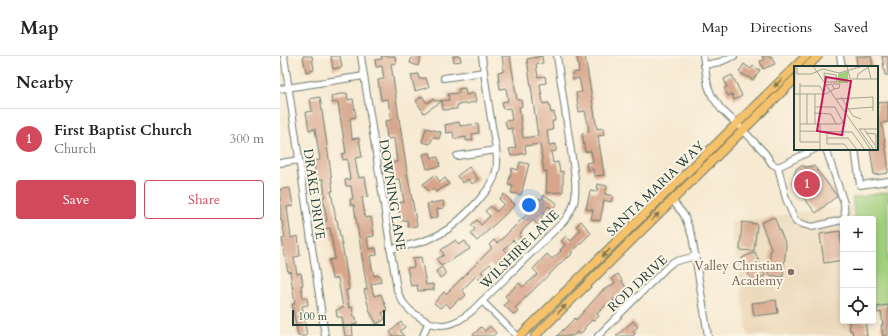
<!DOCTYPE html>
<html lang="en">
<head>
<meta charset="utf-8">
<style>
	body { margin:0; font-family:Cardo,serif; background:#f2f2f2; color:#222 }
	.controls { position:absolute; right:12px; bottom:12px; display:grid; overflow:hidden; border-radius:4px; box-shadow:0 2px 6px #0003 }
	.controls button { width:36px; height:36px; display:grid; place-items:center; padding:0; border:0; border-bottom:1px solid #e0e0e0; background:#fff; color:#222; font:20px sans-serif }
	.scale { position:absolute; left:12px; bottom:10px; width:93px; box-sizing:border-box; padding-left:4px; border:2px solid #1f3d34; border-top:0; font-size:11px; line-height:14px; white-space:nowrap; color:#1f3d34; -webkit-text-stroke:3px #fcf5e5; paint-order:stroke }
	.you { position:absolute; left:249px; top:149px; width:14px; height:14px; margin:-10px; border:3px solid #fff; border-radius:50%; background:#1a73e8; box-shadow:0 0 0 6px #1a73e833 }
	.badge { display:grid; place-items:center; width:26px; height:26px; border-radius:50%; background:#d1495b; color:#fff; font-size:13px; font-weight:700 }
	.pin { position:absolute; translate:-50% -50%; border:2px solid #fff; box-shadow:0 1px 4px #0006 }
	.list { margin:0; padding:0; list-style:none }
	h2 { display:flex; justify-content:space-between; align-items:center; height:52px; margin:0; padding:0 16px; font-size:17px }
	h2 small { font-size:13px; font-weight:400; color:#767676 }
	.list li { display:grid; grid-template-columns:26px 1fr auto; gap:12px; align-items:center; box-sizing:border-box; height:60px; padding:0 16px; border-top:1px solid #e0e0e0 }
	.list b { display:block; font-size:15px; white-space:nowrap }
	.list p { margin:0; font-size:13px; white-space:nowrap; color:#767676 }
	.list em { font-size:13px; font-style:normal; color:#767676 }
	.actions { display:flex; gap:8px; padding:12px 16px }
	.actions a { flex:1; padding:9px 0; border:1px solid #d1495b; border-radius:4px; text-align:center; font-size:14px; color:#d1495b }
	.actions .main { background:#d1495b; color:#fff }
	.icon { flex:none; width:22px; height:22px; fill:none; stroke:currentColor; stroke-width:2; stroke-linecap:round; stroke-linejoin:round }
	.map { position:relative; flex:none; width:608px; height:280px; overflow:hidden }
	header { display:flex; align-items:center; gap:24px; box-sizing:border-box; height:56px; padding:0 20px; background:#fff; border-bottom:1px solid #e0e0e0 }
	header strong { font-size:19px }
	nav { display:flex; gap:22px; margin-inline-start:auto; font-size:14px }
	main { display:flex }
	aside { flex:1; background:#fff }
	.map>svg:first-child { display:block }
	.built { fill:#ebd8ba }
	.green { fill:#a1cf7d; stroke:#608658 }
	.building { fill:#d7a68c }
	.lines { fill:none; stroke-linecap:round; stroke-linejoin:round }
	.minor-casing { stroke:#6b7a6c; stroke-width:8 }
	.major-casing { stroke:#6b7a6c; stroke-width:10 }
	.minor { stroke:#fff; stroke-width:6 }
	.major { stroke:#f5c16b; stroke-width:8 }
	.oneway { fill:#7f784d }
	.education-dot { fill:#8d6e63; stroke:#fcf5e5; stroke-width:1.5 }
	.labels { text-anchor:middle; stroke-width:4; stroke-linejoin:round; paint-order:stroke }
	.street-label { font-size:13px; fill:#1f3d34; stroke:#fcf5e5 }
	.education-label { font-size:13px; fill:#785e54; stroke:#fcf5e5; text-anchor:end }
	.inset-road { fill:none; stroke:#a1a593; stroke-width:1 }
	.view { fill:#c2185b; fill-opacity:0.15; stroke:#c2185b; stroke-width:2 }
	.inset-edge { fill:none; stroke:#1f3d34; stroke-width:2 }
</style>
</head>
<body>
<header>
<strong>Map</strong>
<nav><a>Map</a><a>Directions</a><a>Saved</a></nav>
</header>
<main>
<aside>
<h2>Nearby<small></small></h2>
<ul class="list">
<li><span class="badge">1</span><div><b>First Baptist Church</b><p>Church</p></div><em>300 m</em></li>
</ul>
<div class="actions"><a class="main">Save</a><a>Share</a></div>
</aside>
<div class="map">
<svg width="608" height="280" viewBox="0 0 608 280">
	<rect width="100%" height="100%" fill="#fcf5e5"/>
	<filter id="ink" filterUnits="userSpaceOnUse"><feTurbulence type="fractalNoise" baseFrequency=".025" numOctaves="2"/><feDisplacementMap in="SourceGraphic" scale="8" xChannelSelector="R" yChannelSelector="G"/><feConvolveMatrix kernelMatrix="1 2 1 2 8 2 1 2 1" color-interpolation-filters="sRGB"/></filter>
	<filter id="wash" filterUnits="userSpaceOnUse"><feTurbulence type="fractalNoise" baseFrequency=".012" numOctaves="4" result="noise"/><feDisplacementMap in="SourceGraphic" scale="16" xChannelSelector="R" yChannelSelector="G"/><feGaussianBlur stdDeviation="0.9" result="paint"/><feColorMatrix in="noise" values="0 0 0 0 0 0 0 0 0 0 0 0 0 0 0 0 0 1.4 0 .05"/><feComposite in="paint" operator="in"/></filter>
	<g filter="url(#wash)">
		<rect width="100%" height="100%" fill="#f7ead3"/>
		<!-- built -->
		<polygon class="built" points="572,149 574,163 563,163 563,265 589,265 592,280 468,280 451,167"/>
		<!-- green -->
		<polygon class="green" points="608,136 608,247 593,250 593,163 575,163 572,142"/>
		<g id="blocks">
			<!-- building -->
			<g class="building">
				<polygon points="23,0 32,0 34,14 26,16"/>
				<polygon points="51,0 60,0 62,11 53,13"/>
				<polygon points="101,0 115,0 116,7 111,8 127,116 137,170 128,171 127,164 121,165 119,154 118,154 117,147 124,146 120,123 114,124 111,113 110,107 117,106 114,82 107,83 105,65 111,64 108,43 101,44 98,24 104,23 102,10 96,11 95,4 102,3"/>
				<polygon points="132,0 141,0 138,10 130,7"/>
				<polygon points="173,0 180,0 181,5 174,6"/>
				<polygon points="222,0 230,0 237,44 241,44 242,50 239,51 243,82 258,80 247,3 262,0 263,7 256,8 258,21 265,20 266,27 260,28 263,48 269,47 271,57 274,56 275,65 272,65 273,74 267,75 269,89 276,88 276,95 271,96 273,107 278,106 280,116 283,115 283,136 266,137 267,115 264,116 260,88 245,90 246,97 231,100 229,93 236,92 232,72 227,73 225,65 232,64 230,52 223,53 222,46 228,45 226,32 220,33 219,26 218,16 224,15"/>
				<polygon points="297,0 305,0 317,73 323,72 324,79 318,80 324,119 314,120 313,113 307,114 306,107 313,106 311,95 305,96 302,77 309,76 307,63 305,55 299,56 296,37 302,36 299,22 293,24 292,17 299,16"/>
				<polygon points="482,0 491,0 495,8 483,13 480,5 484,4"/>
				<polygon points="576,0 591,0 593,10 577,11"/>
				<polygon points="602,0 608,0 608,19 605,19"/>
				<polygon points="464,8 471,13 473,10 480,14 473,24 459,16"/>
				<polygon points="138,18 139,23 146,22 149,31 135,35 131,19"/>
				<polygon points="452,19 462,40 454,44 452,38 448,40 444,32 447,31 444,23"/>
				<polygon points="185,32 186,39 194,37 196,46 177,49 177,53 163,54 162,45 144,57 136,45 142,40 147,47 153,43 155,45 169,44 168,38 179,37 178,33"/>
				<polygon points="67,37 68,44 73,43 76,61 70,62 72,83 79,82 82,101 75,102 77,114 79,122 85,121 88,140 82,141 85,162 91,161 93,172 94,180 87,181 89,193 96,192 97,199 90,200 92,212 94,220 100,219 101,226 91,228 94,240 101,238 107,254 102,257 105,263 97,268 90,256 84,234 87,233 74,149 71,149 70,143 73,143 71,130 66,130 65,124 70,123 67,103 63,104 62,98 66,97 59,53 58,46 52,47 51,40"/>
				<polygon points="40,41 50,110 53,135 51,135 56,164 57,164 65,205 69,234 66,234 69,252 72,251 74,261 76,261 77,268 72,269 73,280 65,280 62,261 57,261 56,254 63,252 58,222 52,223 49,204 55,203 50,172 44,173 43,166 47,165 43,141 45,140 43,123 36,124 34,105 40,104 35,73 29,74 26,56 32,55 30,43"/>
				<polygon points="608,46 608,66 602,67 608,107 608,117 594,119 590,93 597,93 597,47"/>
				<polygon points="179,66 180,70 198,68 199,77 192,78 193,84 186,85 186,81 174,83 173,76 166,77 165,69"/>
				<polygon points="146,72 161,76 159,83 153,81 150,88 142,86"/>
				<polygon points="150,97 152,102 158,101 160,110 147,113 143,98"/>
				<polygon points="240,106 249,108 241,139 231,137 233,130 228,129 232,112 238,114"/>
				<polygon points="520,110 525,110 525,111 534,110 557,140 536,157 512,127 516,113"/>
				<polygon points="189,111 198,123 192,128 188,123 183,127 177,120"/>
				<polygon points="155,119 160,126 165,122 169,128 156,136 153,132 149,136 143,128"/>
				<polygon points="318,128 327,130 325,138 333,140 331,146 324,144 320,165 311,163 313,154 306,153 310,135 317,136"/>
				<polygon points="10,132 13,150 7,151 11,182 18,180 20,200 14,201 17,218 21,217 23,229 21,229 23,242 27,242 28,249 22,250 27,280 18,280 12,248 15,248 10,215 8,216 2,183 5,182 2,165 1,165 0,161 0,133"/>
				<polygon points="224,138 235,149 197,185 191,178 195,173 191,169 197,164 201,169 210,160 205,155 211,150 216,156 224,148 219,143"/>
				<polygon points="264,139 277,147 273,153 268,150 261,162 263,164 258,169 253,164 243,174 239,180 243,184 238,189 233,184 224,193 229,198 214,212 210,208 201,216 206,220 201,225 196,220 182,234 186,239 181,244 180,242 170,252 166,247 160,252 154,247 164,236 166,238 212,192 209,189 214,184 217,187 224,181 253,152 259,142 261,144"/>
				<polygon points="163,145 164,152 157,153 158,161 150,163 147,148"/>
				<polygon points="494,161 506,189 503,221 488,219 491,192 481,167"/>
				<polygon points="301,165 311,177 291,197 292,198 288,202 287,201 241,246 235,252 238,255 234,259 224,249 229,244 225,240 239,227 243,231 258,218 253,213 267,198 272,203 281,195 280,194 285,189 281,185 286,180 291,185 300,174 296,170"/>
				<polygon points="462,166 477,168 474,195 460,194"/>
				<polygon points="560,175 563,204 544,207 540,178"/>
				<polygon points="176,184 179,189 185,185 190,193 161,210 157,203 164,199 161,194"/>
				<polygon points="475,196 485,220 472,226 462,202"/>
				<polygon points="141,201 146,229 153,228 154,234 138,235 137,229 131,230 127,212 134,211 133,202"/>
				<polygon points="162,211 166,218 160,222 156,215"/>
				<polygon points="338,218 348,235 333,244 336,247 331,251 327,248 317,258 319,260 314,265 312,264 304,272 305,273 299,279 297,276 293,280 277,280 295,262 296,264 322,235 335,227 332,222"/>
				<polygon points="496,244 498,257 474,260 472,247"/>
				<polygon points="608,249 608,280 603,280 601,269 603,269 601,256 598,257 597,251"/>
				<polygon points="353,265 358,271 353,275 355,278 352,280 336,280"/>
				<polygon points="569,265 585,265 587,280 573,280 572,274 570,275"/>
				<polygon points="121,266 125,271 120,275 124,280 113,280 110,276"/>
				<polygon points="210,270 216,277 213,280 192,280 201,271 205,275"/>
			</g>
		</g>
	</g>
	<g filter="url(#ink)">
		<use href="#blocks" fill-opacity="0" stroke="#6b7a6c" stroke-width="1"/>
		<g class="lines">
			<!-- minor casing -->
			<g class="minor-casing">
				<g id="minor">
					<polyline points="4,0 45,280"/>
					<path d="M81 0 117 234C121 246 127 254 138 260 158 275 175 270 193 254L283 166C296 151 296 142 295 122L277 0"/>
					<polyline points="423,0 428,30 432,40 441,53 457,68 485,97 492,108 498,111 535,93"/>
					<polyline points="560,0 562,11"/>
					<polyline points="424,9 440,6 454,0"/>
					<polyline points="164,22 204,16"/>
					<polyline points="0,33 84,20"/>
					<polyline points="575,93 580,129 608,125"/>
					<polyline points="177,100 216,94"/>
					<polyline points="0,107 19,104"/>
					<polyline points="498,111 506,143 516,166 532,171 562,164 565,161 564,147 546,93"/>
					<polyline points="392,144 404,159 412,180 428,280"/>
					<path d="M110 193C153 186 171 176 199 144 206 135 214 127 216 115 219 103 215 88 213 76 209 51 205 25 202 0"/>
					<polyline points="202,245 237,280"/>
					<polyline points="143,280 148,267"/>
					<polyline points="318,280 387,211 393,206 416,200"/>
				</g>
			</g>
			<!-- major casing -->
			<g class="major-casing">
				<g id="major">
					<polyline points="527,11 538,0"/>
					<polyline points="240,280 526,0"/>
					<polyline points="255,280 515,23"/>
				</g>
			</g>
			<!-- minor -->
			<use href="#minor" class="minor"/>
			<!-- major -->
			<use href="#major" class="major"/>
		</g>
		<!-- one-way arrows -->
		<defs><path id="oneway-solid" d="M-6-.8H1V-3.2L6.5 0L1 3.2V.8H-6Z"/></defs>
		<g class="oneway">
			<use href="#oneway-solid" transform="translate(498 27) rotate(136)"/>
			<use href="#oneway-solid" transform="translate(375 161) rotate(-45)"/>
			<use href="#oneway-solid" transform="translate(326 197) rotate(136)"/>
			<use href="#oneway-solid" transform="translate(282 253) rotate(-45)"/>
		</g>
	</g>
	<!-- markers -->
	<circle class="education-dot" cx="511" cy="216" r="4"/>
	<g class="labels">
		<!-- street labels -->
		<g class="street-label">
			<text transform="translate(375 132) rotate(-44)" y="5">SANTA MARIA WAY</text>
			<text transform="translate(35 138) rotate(82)" y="5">DRAKE DRIVE</text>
			<text transform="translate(113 139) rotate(81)" y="5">DOWNING LANE</text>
			<text transform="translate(239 193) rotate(-45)" y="5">WILSHIRE LANE</text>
			<text transform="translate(357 227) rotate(-43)" y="5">ROD DRIVE</text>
		</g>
		<!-- education labels -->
		<g class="education-label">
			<text x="503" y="214">Valley Christian<tspan x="503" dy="15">Academy</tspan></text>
		</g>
	</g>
	<!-- overview -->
	<g transform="translate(514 10)">
		<rect width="84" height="84" fill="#f7ead3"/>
		<path d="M54 5V17H44V8Z" fill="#a1cf7d"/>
		<path class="inset-road" d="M3 0V8H17L29 3 45 7 69 0M19 0 77 84M53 0 56 13H84M74 1 77 13M30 7 42 9 43 16H31ZM63 13 64 8 76 0M6 17V76H26M39 18H46L45 22 40 23M6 20H26L30 28M1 28H32L40 23 38 18 32 19M13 28V58M47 31 59 50 67 53M42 33 79 31V45M21 41H41L49 56M54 43 79 41M20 47 37 48 42 58M6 58H46L49 56M21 58V28M70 63 81 79M6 65 58 66 71 84M33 65V78H50L55 84M72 67 82 68V84M33 72H54L63 84M0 77 1 0M26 84V58M80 84 65 63H84"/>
		<path class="view" d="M32 11 57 15 48 69 23 65Z"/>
		<rect width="84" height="84" class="inset-edge"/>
	</g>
</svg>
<div class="controls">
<button>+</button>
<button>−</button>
<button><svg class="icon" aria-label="locate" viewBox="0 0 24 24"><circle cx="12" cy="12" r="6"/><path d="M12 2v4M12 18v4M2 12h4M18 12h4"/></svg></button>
</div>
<div class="scale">100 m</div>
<div class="you"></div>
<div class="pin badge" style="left:527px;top:128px">1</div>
</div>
</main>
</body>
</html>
